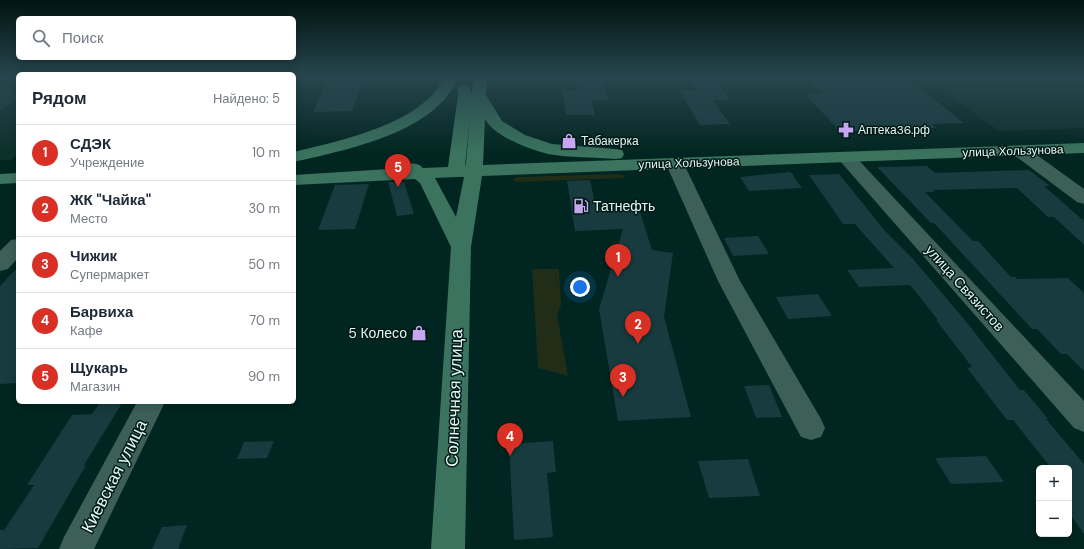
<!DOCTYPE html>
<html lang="ru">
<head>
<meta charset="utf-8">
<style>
	body { margin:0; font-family:"DM Sans",sans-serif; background:#f6f6f7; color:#1f2937 }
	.controls { position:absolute; right:12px; bottom:12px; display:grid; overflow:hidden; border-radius:6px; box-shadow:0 2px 10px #0003 }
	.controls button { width:36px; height:36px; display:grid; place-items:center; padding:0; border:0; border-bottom:1px solid #e0e1e3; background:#fff; color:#1f2937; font:20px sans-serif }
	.you { position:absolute; left:580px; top:287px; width:14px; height:14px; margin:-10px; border:3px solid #fff; border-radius:50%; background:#1a73e8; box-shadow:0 0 0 6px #1a73e833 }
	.badge { display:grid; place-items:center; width:26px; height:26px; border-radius:50%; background:#d93025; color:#fff; font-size:13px; font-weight:700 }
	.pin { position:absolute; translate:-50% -33px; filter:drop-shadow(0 1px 2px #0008) }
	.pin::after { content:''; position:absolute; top:21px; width:14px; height:12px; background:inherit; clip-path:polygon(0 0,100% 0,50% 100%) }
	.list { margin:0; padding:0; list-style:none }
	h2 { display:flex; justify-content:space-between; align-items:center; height:52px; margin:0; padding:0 16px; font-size:17px }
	h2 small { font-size:13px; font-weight:400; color:#747a83 }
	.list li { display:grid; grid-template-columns:26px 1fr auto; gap:12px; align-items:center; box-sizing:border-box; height:56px; padding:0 16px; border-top:1px solid #e0e1e3 }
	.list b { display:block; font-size:15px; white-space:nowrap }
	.list p { margin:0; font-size:13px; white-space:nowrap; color:#747a83 }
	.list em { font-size:13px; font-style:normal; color:#747a83 }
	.icon { flex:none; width:22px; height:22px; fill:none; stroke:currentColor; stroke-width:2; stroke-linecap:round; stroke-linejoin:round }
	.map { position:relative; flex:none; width:1084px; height:549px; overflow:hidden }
	.search { position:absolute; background:#fff; box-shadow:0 2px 10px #0003; left:16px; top:16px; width:280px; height:44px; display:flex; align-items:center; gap:10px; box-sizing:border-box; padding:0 14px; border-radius:6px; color:#747a83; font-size:15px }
	.panel { position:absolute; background:#fff; box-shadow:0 2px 10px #0003; left:16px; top:72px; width:280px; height:332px; border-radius:6px }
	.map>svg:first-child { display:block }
	.built { fill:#0c302b }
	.green { fill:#212d17 }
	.building { fill:#173b3f }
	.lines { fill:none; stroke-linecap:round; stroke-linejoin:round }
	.street { fill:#3c5f58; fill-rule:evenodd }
	.secondary { fill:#3b735e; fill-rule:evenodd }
	.labels { text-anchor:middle; stroke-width:3; stroke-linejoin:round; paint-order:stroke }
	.far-poi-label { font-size:12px; fill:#e3f6f2; stroke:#011a16; text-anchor:start }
	.far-street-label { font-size:12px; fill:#e3f6f2; stroke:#011a16 }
	.poi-label { font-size:14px; fill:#e3f6f2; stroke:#011a16; text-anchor:start }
	.street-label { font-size:14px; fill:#e3f6f2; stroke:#011a16 }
	.near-street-label { font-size:17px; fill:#e3f6f2; stroke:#011a16 }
</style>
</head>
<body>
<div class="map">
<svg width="1084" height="549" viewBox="0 0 1084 549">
	<rect width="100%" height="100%" fill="#012520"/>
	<!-- built -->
	<g class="built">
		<polygon points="0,77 18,77 18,154 11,160 0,160"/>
		<polygon points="925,77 1084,77 1084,128 999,131"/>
	</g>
	<!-- green -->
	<g class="green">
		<polygon points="619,174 625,176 624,178 518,182 512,180 517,177"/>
		<polygon points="532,269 559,269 561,305 557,315 568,376 538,368"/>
	</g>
	<!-- building -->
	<g class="building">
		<polygon points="329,77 364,77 352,111 313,112"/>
		<polygon points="575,77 602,77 608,100 591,100 595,115 566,115 562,90 578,90"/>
		<polygon points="688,77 714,77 730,100 713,100 730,124 700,125 679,90 696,90"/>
		<polygon points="806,77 906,77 964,123 932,124 936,128 840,131 805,94 821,93"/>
		<polygon points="0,87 18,87 18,98 0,111"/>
		<polygon points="927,166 935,173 1029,170 1050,186 1044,186 1084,221 1084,245 1054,217 1048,217 1017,188 933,190 935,192 925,192 973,241 978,241 1011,277 1015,277 1017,279 1068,278 1084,293 1084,371 1067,354 1061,354 1037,329 1032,329 934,223 931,223 877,167"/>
		<polygon points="790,172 793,174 794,177 802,188 749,191 740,177"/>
		<polygon points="839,174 886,232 913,259 964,319 1020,390 1024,390 1048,419 1046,419 1084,464 1084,534 1069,513 1069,468 1051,468 1013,420 1007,420 967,368 972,367 936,320 938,320 910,285 859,287 847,270 894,268 855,224 843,224 809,175"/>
		<polygon points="590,180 596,207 638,206 652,250 673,253 664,317 691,417 618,421 599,309 623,229 575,231 567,181"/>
		<polygon points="388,182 404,182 414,214 397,216"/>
		<polygon points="369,184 355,229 318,230 335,185"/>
		<polygon points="758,236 769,254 733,256 724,238"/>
		<polygon points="18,267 18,383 0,384 0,286"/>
		<polygon points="818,294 832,316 788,319 776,297"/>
		<polygon points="769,385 782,417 756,418 744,386"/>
		<polygon points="122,403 84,465 86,465 38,548 0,549 0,530 4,530 34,485 27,485 72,415 92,414 99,404"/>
		<polygon points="274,441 267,458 237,459 244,442"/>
		<polygon points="553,441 556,472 547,473 553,537 514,540 509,444"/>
		<polygon points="986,456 1004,482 951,484 935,458"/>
		<polygon points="748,459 760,496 709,498 698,461"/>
		<polygon points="187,525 178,549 152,549 162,527"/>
	</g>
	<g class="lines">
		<!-- street -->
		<g class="street">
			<polygon points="1020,146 1026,147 1084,189 1084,204 1077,202 1014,155 1012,151 1014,147"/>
			<polygon points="846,152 852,153 1084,401 1084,432 1074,428 840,161 838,157 840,153"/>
			<polygon points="675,159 681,160 684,164 740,281 821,419 825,428 821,437 811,440 801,437 718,281 666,164 669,160"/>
			<polygon points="18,239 18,258 8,269 0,271 0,251 11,240"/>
			<polygon points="137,402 165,402 94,549 59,549 64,537"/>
		</g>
		<!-- secondary -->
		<g class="secondary">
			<path d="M444 77H458C437 133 345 150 294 162V152C338 141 424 124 444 77Z"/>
			<path d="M473 77H487L486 95 502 121 525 135 552 144 616 149 622 150 624 154 622 158 616 159C594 157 570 158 548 154 529 149 495 137 485 119L483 165 1084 143V153L482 176 471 247 465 549H431L451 247 420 183 415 179 294 185V175L405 168 407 164C414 163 418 163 423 168L448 167 458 95 457 89 459 86 464 85 469 86 472 94ZM470 118 466 163 465 166ZM458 177H464L456 217 435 178Z"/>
			<polygon points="18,173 18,183 0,184 0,174"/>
		</g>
	</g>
	<!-- sky -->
	<linearGradient id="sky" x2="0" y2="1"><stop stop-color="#011412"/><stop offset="0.5" stop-color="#27464e"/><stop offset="1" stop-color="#27464e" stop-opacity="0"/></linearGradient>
	<rect width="1084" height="154" fill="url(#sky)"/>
	<!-- icons -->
	<defs>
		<g id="pharmacy-bare" transform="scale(1.2)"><path d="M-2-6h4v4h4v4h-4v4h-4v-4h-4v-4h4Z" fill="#c6a6f0" stroke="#011a16" stroke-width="2.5" paint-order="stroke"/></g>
		<g id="shop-bare" transform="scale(1.2)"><path d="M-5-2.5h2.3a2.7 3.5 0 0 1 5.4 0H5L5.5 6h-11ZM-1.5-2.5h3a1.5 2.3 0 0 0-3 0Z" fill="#c6a6f0" stroke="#011a16" stroke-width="2.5" paint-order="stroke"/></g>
		<g id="fuel-bare" transform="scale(1.2)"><path d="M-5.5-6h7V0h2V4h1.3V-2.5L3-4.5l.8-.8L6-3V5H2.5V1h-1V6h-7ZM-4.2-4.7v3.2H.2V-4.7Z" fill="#c6a6f0" stroke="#011a16" stroke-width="2.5" paint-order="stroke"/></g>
	</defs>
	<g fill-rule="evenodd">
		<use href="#pharmacy-bare" x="846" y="130"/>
		<use href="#shop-bare" x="569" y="141"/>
		<use href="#fuel-bare" x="581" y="206"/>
		<use href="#shop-bare" x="419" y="333"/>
	</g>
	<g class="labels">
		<!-- far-poi labels -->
		<g class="far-poi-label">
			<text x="858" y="134">Аптека36.рф</text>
			<text x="581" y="145">Табакерка</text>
		</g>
		<!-- far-street labels -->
		<g class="far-street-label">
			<text transform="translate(1013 151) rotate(-2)" y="4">улица Хользунова</text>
			<text transform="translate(689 163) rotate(-2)" y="4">улица Хользунова</text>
		</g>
		<!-- poi labels -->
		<g class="poi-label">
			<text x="593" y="211">Татнефть</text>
			<text x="407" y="338" text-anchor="end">5 Колесо</text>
		</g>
		<!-- street labels -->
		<g class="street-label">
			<text transform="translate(965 288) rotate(48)" y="5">улица Связистов</text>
		</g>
		<!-- near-street labels -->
		<g class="near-street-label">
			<text transform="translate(454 398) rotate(-88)" y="6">Солнечная улица</text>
			<text transform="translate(114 476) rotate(-63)" y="6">Киевская улица</text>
		</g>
	</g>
</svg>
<div class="controls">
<button>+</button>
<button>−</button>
</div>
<div class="you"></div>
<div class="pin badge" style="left:618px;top:277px">1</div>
<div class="pin badge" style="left:638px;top:344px">2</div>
<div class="pin badge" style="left:623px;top:397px">3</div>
<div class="pin badge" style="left:510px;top:456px">4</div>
<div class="pin badge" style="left:398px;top:187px">5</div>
<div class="search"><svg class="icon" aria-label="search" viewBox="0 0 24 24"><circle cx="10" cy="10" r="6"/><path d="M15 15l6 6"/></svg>Поиск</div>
<section class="panel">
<h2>Рядом<small>Найдено: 5</small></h2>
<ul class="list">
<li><span class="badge">1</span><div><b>СДЭК</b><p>Учреждение</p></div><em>10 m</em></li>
<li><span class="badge">2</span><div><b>ЖК &quot;Чайка&quot;</b><p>Место</p></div><em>30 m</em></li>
<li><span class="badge">3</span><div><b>Чижик</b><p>Супермаркет</p></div><em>50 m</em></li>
<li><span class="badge">4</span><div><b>Барвиха</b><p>Кафе</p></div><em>70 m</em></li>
<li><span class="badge">5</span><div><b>Щукарь</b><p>Магазин</p></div><em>90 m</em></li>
</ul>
</section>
</div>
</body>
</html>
